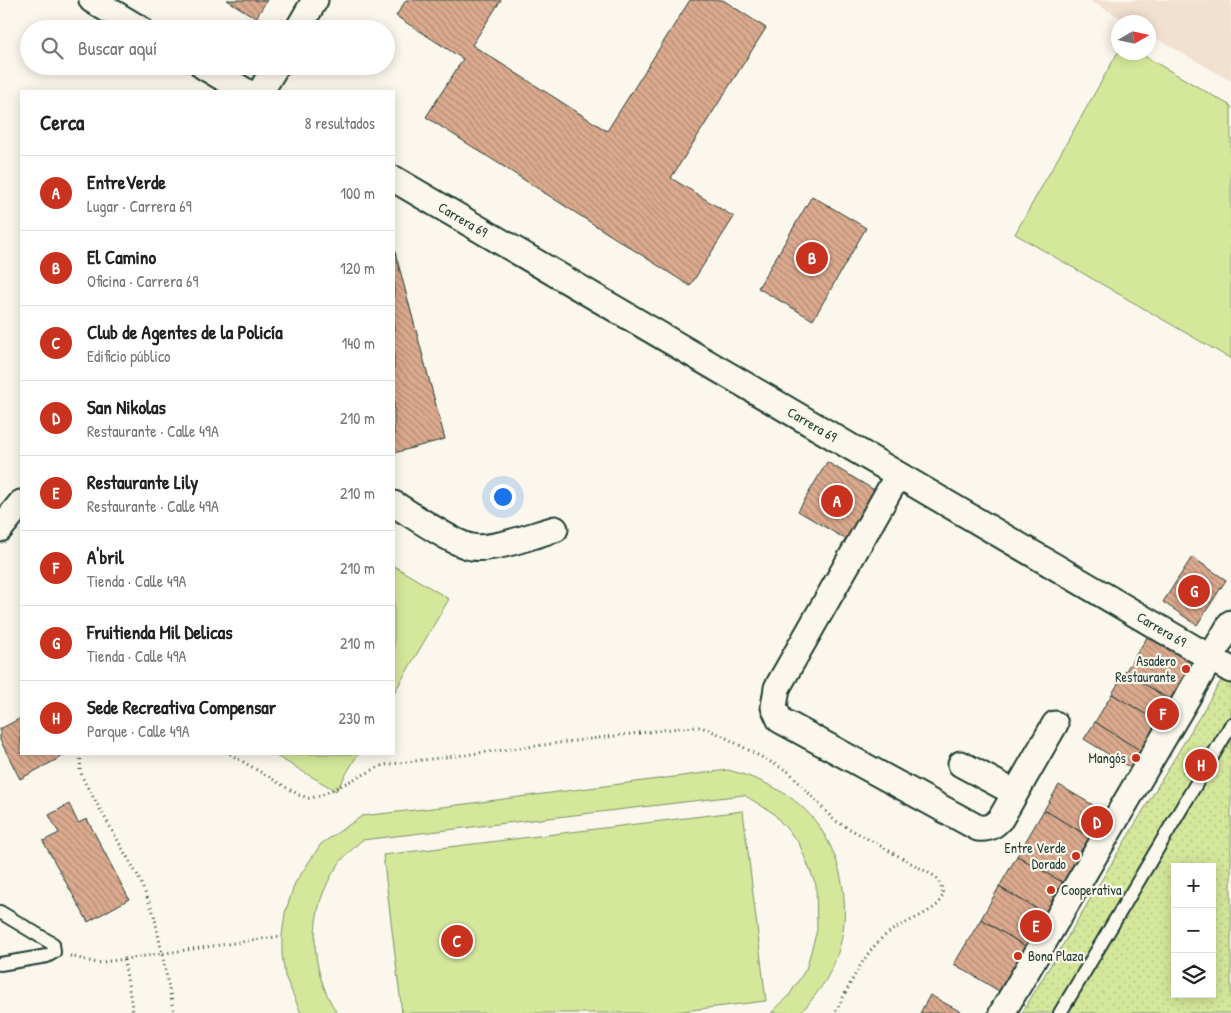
<!DOCTYPE html>
<html lang="es">
<head>
<meta charset="utf-8">
<style>
	body { margin:0; font-family:"Patrick Hand",sans-serif; background:#f6f6f6; color:#222 }
	.controls { position:absolute; right:15px; bottom:15px; display:grid; overflow:hidden; border-radius:0px; box-shadow:0 2px 12px #0003 }
	.controls button { width:45px; height:45px; display:grid; place-items:center; padding:0; border:0; border-bottom:1px solid #e0e0e0; background:#fff; color:#222; font:25px sans-serif }
	.compass { position:absolute; left:1111px; top:15px; width:45px; height:45px; border-radius:50%; background:#fff; box-shadow:0 2px 12px #0003; rotate:81deg }
	.you { position:absolute; left:502px; top:496px; width:18px; height:18px; margin:-12px; border:4px solid #fff; border-radius:50%; background:#1a73e8; box-shadow:0 0 0 8px #1a73e833 }
	.badge { display:grid; place-items:center; width:32px; height:32px; border-radius:50%; background:#c8321e; color:#fff; font-size:16px; font-weight:700 }
	.pin { position:absolute; translate:-50% -50%; border:2px solid #fff; box-shadow:0 1px 5px #0006 }
	.list { margin:0; padding:0; list-style:none }
	h2 { display:flex; justify-content:space-between; align-items:center; height:65px; margin:0; padding:0 20px; font-size:21px }
	h2 small { font-size:16px; font-weight:400; color:#767676 }
	.list li { display:grid; grid-template-columns:32px 1fr auto; gap:15px; align-items:center; box-sizing:border-box; height:75px; padding:0 20px; border-top:1px solid #e0e0e0 }
	.list b { display:block; font-size:19px; white-space:nowrap }
	.list p { margin:0; font-size:16px; white-space:nowrap; color:#767676 }
	.list em { font-size:16px; font-style:normal; color:#767676 }
	.icon { flex:none; width:28px; height:28px; fill:none; stroke:currentColor; stroke-width:2; stroke-linecap:round; stroke-linejoin:round }
	.map { position:relative; flex:none; width:1231px; height:1013px; overflow:hidden }
	.search { position:absolute; background:#fff; box-shadow:0 2px 12px #0003; left:20px; top:20px; width:375px; height:55px; display:flex; align-items:center; gap:12px; box-sizing:border-box; padding:0 18px; border-radius:28px; color:#767676; font-size:19px }
	.panel { position:absolute; background:#fff; box-shadow:0 2px 12px #0003; left:20px; top:90px; width:375px; height:665px; border-radius:0px }
	.map>svg:first-child { display:block }
	.built { fill:#f2e0d0 }
	.green { fill:url(#green-dots); stroke:#7a9268; fill-rule:evenodd }
	.pitch { fill:#d5e79b; stroke:#7a9268 }
	.building { fill:url(#building-back-hatch); stroke:#1f3d34 }
	.lines { fill:none; stroke-linecap:round; stroke-linejoin:round }
	.lane-casing { stroke:#1f3d34; stroke-width:16 }
	.street-casing { stroke:#1f3d34; stroke-width:29 }
	.path { stroke:#1f3d34; stroke-width:3; stroke-dasharray:1 4; stroke-linecap:butt }
	.lane { stroke:#fbf7ec; stroke-width:12 }
	.street { stroke:#fbf7ec; stroke-width:25 }
	.poi-dot { fill:#c8321e; stroke:#fbf7ec; stroke-width:2 }
	.labels { text-anchor:middle; stroke-width:4.5; stroke-linejoin:round; paint-order:stroke }
	.street-label { font-size:14px; fill:#1f3d34; stroke:#fbf7ec }
	.poi-label { font-size:14px; fill:#1f3d34; stroke:#fbf7ec; text-anchor:end }
</style>
</head>
<body>
<div class="map">
<svg width="1231" height="1013" viewBox="0 0 1231 1013">
	<defs>
		<pattern id="green-dots" width="8" height="8" patternUnits="userSpaceOnUse" patternTransform="scale(1.25)"><rect width="8" height="8" fill="#d5e79b"/><path d="M2 2h.1M6 6h.1" fill="none" stroke="#b6c786" stroke-width="1.8" stroke-linecap="round"/></pattern>
		<pattern id="building-back-hatch" width="6" height="6" patternUnits="userSpaceOnUse" patternTransform="scale(1.25)"><rect width="6" height="6" fill="#dcaa8e"/><path d="M-1 5l2 2M0 0l6 6M5-1l2 2" fill="none" stroke="#b28c75"/></pattern>
	</defs>
	<rect width="100%" height="100%" fill="#fbf7ec"/>
	<filter id="ink" filterUnits="userSpaceOnUse"><feTurbulence type="fractalNoise" baseFrequency=".02" numOctaves="2"/><feDisplacementMap in="SourceGraphic" scale="10" xChannelSelector="R" yChannelSelector="G"/><feConvolveMatrix kernelMatrix="1 2 1 2 8 2 1 2 1" color-interpolation-filters="sRGB"/></filter>
	<g filter="url(#ink)">
		<!-- built -->
		<polygon class="built" points="1089,0 1231,0 1231,81 1149,34 1148,22 1128,22"/>
		<!-- green -->
		<path class="green" d="M1231 664V1013H1022ZM1175 867H1212V994H1175Z"/>
		<!-- pitch -->
		<g class="pitch">
			<polygon points="1118,52 1139,53 1231,106 1231,359 1015,234"/>
			<polygon points="394,566 449,599 394,693"/>
			<polygon points="273,754 358,754 336,791"/>
			<path d="M728 770C766 780 803 798 824 834 853 883 852 949 816 994 811 1000 805 1011 797 1013 790 1013 779 1013 771 1013L788 997 806 969 817 930 816 885 799 843 773 813 744 795 362 840C354 848 344 856 338 865 307 909 308 968 337 1013H301L285 976 282 954V936L285 913 295 883 321 844 362 816 450 806Z"/>
			<polygon points="743,811 766,1001 666,1013 402,1013 383,855"/>
		</g>
		<!-- building -->
		<g class="building">
			<polygon points="227,0 267,0 256,18"/>
			<polygon points="406,0 501,0 472,45 607,131 690,0 723,0 766,28 671,178 734,217 690,286 426,117 463,59 396,16"/>
			<polygon points="812,196 866,228 813,320 758,288"/>
			<polygon points="394,248 445,439 394,453"/>
			<polygon points="827,462 876,491 847,540 798,511"/>
			<polygon points="1192,557 1226,580 1197,625 1163,602"/>
			<polygon points="1148,636 1197,666 1175,703 1125,672"/>
			<polygon points="1125,672 1175,703 1162,724 1112,694"/>
			<polygon points="1112,694 1162,724 1144,753 1095,722"/>
			<polygon points="21,718 21,754 67,754 20,779 0,740 0,729"/>
			<polygon points="1095,722 1144,753 1134,770 1084,739"/>
			<polygon points="1059,785 1108,814 1093,839 1044,810"/>
			<polygon points="69,804 78,823 87,819 129,899 88,922 43,841 59,833 49,815"/>
			<polygon points="1044,810 1093,839 1067,885 1017,856"/>
			<polygon points="1017,856 1067,885 1049,916 999,887"/>
			<polygon points="999,887 1049,916 1030,949 981,919"/>
			<polygon points="981,919 1030,949 1004,994 954,964"/>
			<polygon points="930,995 963,1013 920,1013"/>
		</g>
		<g class="lines">
			<!-- lane casing -->
			<g class="lane-casing">
				<g id="lane">
					<polyline points="0,912 53,944 54,952 47,956 0,964"/>
					<polyline points="1060,1013 1231,725"/>
				</g>
			</g>
			<!-- street casing -->
			<g class="street-casing">
				<g id="street">
					<polyline points="92,0 140,29"/>
					<polyline points="298,29 315,0"/>
					<polyline points="203,66 245,91"/>
					<polyline points="261,91 276,66"/>
					<path id="s1" d="M394 179 1231 670"/>
					<path d="M898 475 777 688 774 707 780 720 978 828C989 829 994 826 1001 818L1055 724"/>
					<path d="M394 504C411 514 455 545 472 547 493 551 533 535 555 529"/>
					<polyline points="0,529 21,503"/>
					<polyline points="961,764 1015,793"/>
					<polyline points="1002,1013 1231,623"/>
				</g>
			</g>
			<!-- path -->
			<g class="path">
				<polyline points="81,754 80,770 84,781 138,876 154,914 174,1013"/>
				<path d="M230 754 299 795 309 798 320 796 383 765 679 728 701 727 719 734 789 772 834 820 936 877C942 886 946 895 938 904 931 912 902 924 891 931 864 949 850 986 835 1013"/>
				<polyline points="70,956 97,963 282,936"/>
				<polyline points="124,960 133,1013"/>
			</g>
			<!-- lane -->
			<use href="#lane" class="lane"/>
			<!-- street -->
			<use href="#street" class="street"/>
		</g>
	</g>
	<!-- markers -->
	<g class="poi-dot">
		<circle cx="1186" cy="669" r="5"/>
		<circle cx="1136" cy="758" r="5"/>
		<circle cx="1076" cy="856" r="5"/>
		<circle cx="1051" cy="890" r="5"/>
		<circle cx="1018" cy="956" r="5"/>
	</g>
	<g class="labels">
		<!-- street labels -->
		<g class="street-label">
			<text dy="5" stroke="none"><textPath href="#s1" startOffset="80">Carrera 69</textPath></text>
			<text dy="5" stroke="none"><textPath href="#s1" startOffset="485">Carrera 69</textPath></text>
			<text dy="5" stroke="none"><textPath href="#s1" startOffset="890">Carrera 69</textPath></text>
		</g>
		<!-- poi labels -->
		<g class="poi-label">
			<text x="1176" y="666">Asadero<tspan x="1176" dy="16">Restaurante</tspan></text>
			<text x="1126" y="763">Mangós</text>
			<text x="1066" y="853">Entre Verde<tspan x="1066" dy="16">Dorado</tspan></text>
			<text x="1061" y="895" text-anchor="start">Cooperativa</text>
			<text x="1028" y="961" text-anchor="start">Bona Plaza</text>
		</g>
	</g>
</svg>
<div class="controls">
<button>+</button>
<button>−</button>
<button><svg class="icon" aria-label="layers" viewBox="0 0 24 24"><path d="M12 4l9 5-9 5-9-5zM3 14l9 5 9-5"/></svg></button>
</div>
<svg class="compass" viewBox="-18 -18 36 36"><path d="M0-13l5 13h-10z" fill="#e53935"/><path d="M0 13l5-13h-10z" fill="#767676"/></svg>
<div class="you"></div>
<div class="pin badge" style="left:837px;top:501px">A</div>
<div class="pin badge" style="left:812px;top:258px">B</div>
<div class="pin badge" style="left:457px;top:941px">C</div>
<div class="pin badge" style="left:1097px;top:822px">D</div>
<div class="pin badge" style="left:1036px;top:926px">E</div>
<div class="pin badge" style="left:1163px;top:714px">F</div>
<div class="pin badge" style="left:1194px;top:591px">G</div>
<div class="pin badge" style="left:1201px;top:765px">H</div>
<div class="search"><svg class="icon" aria-label="search" viewBox="0 0 24 24"><circle cx="10" cy="10" r="6"/><path d="M15 15l6 6"/></svg>Buscar aquí</div>
<section class="panel">
<h2>Cerca<small>8 resultados</small></h2>
<ul class="list">
<li><span class="badge">A</span><div><b>EntreVerde</b><p>Lugar · Carrera 69</p></div><em>100 m</em></li>
<li><span class="badge">B</span><div><b>El Camino</b><p>Oficina · Carrera 69</p></div><em>120 m</em></li>
<li><span class="badge">C</span><div><b>Club de Agentes de la Policía</b><p>Edificio público</p></div><em>140 m</em></li>
<li><span class="badge">D</span><div><b>San Nikolas</b><p>Restaurante · Calle 49A</p></div><em>210 m</em></li>
<li><span class="badge">E</span><div><b>Restaurante Lily</b><p>Restaurante · Calle 49A</p></div><em>210 m</em></li>
<li><span class="badge">F</span><div><b>A'bril</b><p>Tienda · Calle 49A</p></div><em>210 m</em></li>
<li><span class="badge">G</span><div><b>Fruitienda Mil Delicas</b><p>Tienda · Calle 49A</p></div><em>210 m</em></li>
<li><span class="badge">H</span><div><b>Sede Recreativa Compensar</b><p>Parque · Calle 49A</p></div><em>230 m</em></li>
</ul>
</section>
</div>
</body>
</html>
